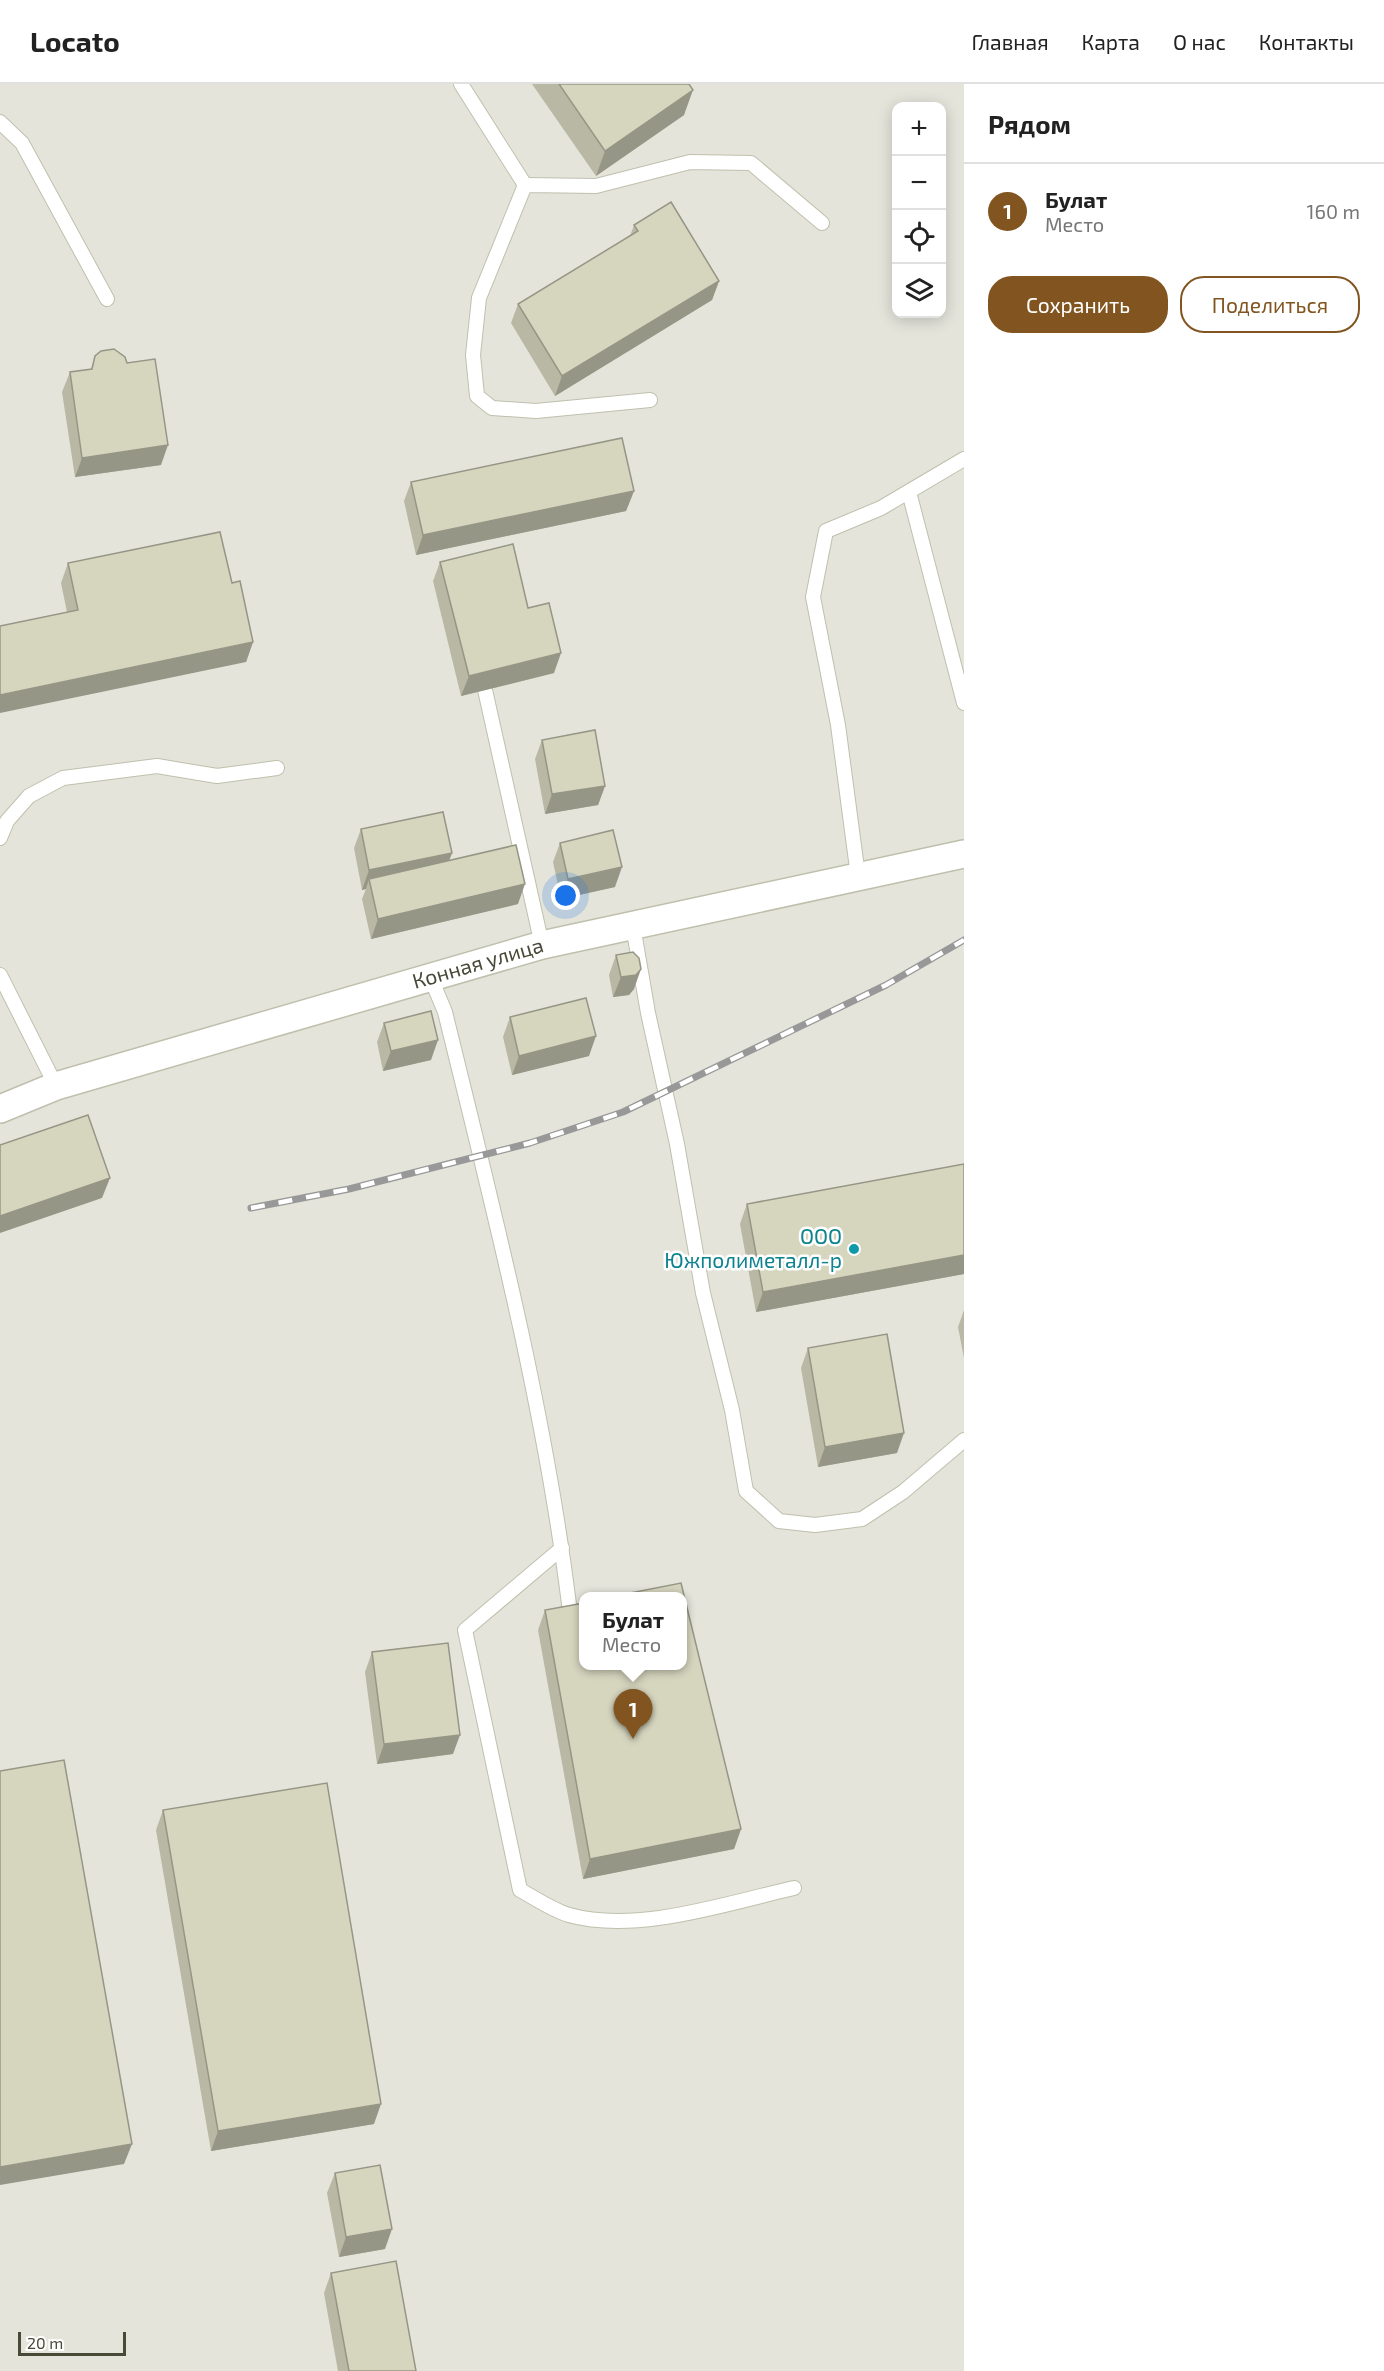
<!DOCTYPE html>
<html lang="ru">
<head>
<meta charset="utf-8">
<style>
	body { margin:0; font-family:"Exo 2",sans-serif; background:#f2f2f2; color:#222 }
	.controls { position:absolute; right:18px; top:18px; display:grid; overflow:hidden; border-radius:12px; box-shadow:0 3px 15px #0003 }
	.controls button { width:54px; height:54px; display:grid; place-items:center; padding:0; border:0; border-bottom:2px solid #e0e0e0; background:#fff; color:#222; font:30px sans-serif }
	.scale { position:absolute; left:18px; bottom:15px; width:108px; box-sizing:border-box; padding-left:6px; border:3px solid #494938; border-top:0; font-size:16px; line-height:21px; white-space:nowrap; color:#494938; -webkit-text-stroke:4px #fff; paint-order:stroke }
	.you { position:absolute; left:566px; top:812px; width:21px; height:21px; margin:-15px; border:4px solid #fff; border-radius:50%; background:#1a73e8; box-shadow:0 0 0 9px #1a73e833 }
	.badge { display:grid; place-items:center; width:39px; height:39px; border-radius:50%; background:#825520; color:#fff; font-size:20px; font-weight:700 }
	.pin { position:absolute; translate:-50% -50px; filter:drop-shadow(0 2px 3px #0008) }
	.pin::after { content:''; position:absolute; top:32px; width:21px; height:18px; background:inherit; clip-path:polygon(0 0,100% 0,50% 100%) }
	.popup { position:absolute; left:579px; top:1508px; width:108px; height:78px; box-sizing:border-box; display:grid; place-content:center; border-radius:12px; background:#fff; filter:drop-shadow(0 2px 4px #0005); font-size:20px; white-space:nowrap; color:#767676 }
	.popup b { font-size:22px; color:#222 }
	.popup::after { content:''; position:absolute; left:50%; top:100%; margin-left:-12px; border:12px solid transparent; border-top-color:#fff }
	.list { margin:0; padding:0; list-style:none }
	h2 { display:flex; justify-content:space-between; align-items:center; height:78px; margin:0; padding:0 24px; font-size:26px }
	h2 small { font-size:20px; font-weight:400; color:#767676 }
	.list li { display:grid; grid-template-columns:39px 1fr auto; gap:18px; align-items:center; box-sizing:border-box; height:96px; padding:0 24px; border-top:2px solid #e0e0e0 }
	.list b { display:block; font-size:22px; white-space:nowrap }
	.list p { margin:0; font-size:20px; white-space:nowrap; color:#767676 }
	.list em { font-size:20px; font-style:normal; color:#767676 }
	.actions { display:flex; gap:12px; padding:18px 24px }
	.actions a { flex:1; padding:14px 0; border:2px solid #825520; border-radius:24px; text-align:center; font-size:21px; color:#825520 }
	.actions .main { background:#825520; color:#fff }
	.icon { flex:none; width:33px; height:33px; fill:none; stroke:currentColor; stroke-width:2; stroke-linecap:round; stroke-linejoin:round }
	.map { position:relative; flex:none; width:964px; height:2287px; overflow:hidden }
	header { display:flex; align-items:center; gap:36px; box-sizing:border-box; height:84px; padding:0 30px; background:#fff; border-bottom:2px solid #e0e0e0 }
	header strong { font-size:28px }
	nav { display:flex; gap:33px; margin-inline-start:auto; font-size:21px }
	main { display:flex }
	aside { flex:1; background:#fff }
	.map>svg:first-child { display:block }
	.industrial { fill:#e4e4db; fill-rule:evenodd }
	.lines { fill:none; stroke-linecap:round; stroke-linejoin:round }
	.service-casing { stroke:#bfc0ac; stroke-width:16 }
	.minor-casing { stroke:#bfc0ac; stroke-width:30 }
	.service { stroke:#fff; stroke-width:14 }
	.minor { stroke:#fff; stroke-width:27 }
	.rail-casing { stroke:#989898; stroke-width:7 }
	.rail { stroke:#fff; stroke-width:4.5; stroke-dasharray:14; stroke-linecap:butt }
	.wall { fill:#b8b8a4 }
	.shaded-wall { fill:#969686 }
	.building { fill:#d6d6bf; stroke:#969686; stroke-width:1.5 }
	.culture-dot { fill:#0f9aa8; stroke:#fff; stroke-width:2 }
	.labels { text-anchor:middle; stroke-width:5; stroke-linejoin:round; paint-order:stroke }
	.street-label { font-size:21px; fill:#494938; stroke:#fff }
	.culture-label { font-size:21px; fill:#0d838f; stroke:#fff; text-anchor:end }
</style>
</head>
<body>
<header>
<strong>Locato</strong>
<nav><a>Главная</a><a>Карта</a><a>О нас</a><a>Контакты</a></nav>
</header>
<main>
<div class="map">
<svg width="964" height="2287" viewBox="0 0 964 2287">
	<rect width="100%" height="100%" fill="#f4f5ea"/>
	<!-- industrial -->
	<path class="industrial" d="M0 0H964V2287H0ZM896 22H942V230H896ZM584 1512H682V1582H584Z"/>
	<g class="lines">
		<!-- service casing -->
		<g class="service-casing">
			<g id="service">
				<polyline points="461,0 525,101"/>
				<polyline points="0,38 22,59 107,215"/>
				<polyline points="650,316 536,327 492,324 477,312 473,271 479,214 525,101 596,102 690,78 751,79 822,139"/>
				<polyline points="909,408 964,619"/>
				<polyline points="481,588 542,861"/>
				<polyline points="0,754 7,737 29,712 63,694 157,682 217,692 277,684"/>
				<polyline points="858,792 838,641 813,513 826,447 881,424 964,375"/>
				<polyline points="633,842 648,929 677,1060 703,1209 732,1326 746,1407 779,1437 815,1441 862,1435 903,1408 964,1356"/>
				<polyline points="0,891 56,1002"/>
				<path d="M430 892 445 928C493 1124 544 1320 569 1520"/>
				<path d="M562 1464 465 1546 520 1806C535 1814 552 1826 569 1831 637 1850 727 1819 794 1804"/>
			</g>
		</g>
		<!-- minor casing -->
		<g class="minor-casing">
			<g id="minor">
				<path id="s1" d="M0 1025 56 1002 542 861 964 770"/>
			</g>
		</g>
		<!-- service -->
		<use href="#service" class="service"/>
		<!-- minor -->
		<use href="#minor" class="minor"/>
		<!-- rail casing -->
		<g class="rail-casing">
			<polyline id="rail" points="251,1124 349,1105 530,1059 623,1028 886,901 964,856"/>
		</g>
		<!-- rail -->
		<use href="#rail" class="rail"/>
	</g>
	<!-- wall -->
	<g class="wall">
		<polygon points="532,0 689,0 684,31 596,92"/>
		<polygon points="634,141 719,197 712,216 555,312 511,239 518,220 630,152"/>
		<polygon points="95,272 161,381 75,393 62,308 70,288 91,285"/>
		<polygon points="411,398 634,407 626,427 416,471 404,417"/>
		<polygon points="440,478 528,524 554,589 461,612 433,497"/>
		<polygon points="68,479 232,499 253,558 246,578 67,528 61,499"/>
		<polygon points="542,656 605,702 598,721 545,730 535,675"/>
		<polygon points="361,745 452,769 449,777 518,820 371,855 362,815 366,805 362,806 354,764"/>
		<polygon points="560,759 615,803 561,815 553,778"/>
		<polygon points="616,871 634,905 629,911 613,913 609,891"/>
		<polygon points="510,933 589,972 512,991 503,953"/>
		<polygon points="384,939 431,976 383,987 377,958"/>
		<polygon points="964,1080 964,1190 756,1228 740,1140 747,1120"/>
		<polygon points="964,1226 964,1274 958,1243"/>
		<polygon points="808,1264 897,1369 818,1383 801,1284"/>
		<polygon points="545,1526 741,1745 734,1765 583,1795 538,1546"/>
		<polygon points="372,1568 453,1670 377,1680 365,1588"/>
		<polygon points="163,1726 374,2040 211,2067 156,1746"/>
		<polygon points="335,2089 385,2165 339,2173 327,2109"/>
		<polygon points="331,2189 416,2287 338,2287 324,2209"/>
	</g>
	<!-- shaded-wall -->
	<g class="shaded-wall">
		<polygon points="693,6 684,31 596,92 605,67"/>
		<polygon points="719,197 712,216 555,312 562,292"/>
		<polygon points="168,361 161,381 75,393 82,374"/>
		<polygon points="634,407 626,427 416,471 423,451"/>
		<polygon points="253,558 246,578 0,629 0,611"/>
		<polygon points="561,569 554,589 461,612 469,592"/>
		<polygon points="605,702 598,721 545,730 552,710"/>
		<polygon points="452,769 444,789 369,795 366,805 362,806 369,786"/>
		<polygon points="622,783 615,803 561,815 568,795"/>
		<polygon points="525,800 518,820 371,855 378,835"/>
		<polygon points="641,885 634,905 629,911 613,913 621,893"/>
		<polygon points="596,952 589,972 512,991 519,972"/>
		<polygon points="438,956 431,976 383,987 391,967"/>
		<polygon points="110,1094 102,1114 0,1149 0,1132"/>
		<polygon points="964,1171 964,1190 756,1228 763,1208"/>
		<polygon points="904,1349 897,1369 818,1383 825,1363"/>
		<polygon points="460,1651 453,1670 377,1680 384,1660"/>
		<polygon points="741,1745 734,1765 583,1795 590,1775"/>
		<polygon points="381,2020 374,2040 211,2067 218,2047"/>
		<polygon points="132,2060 124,2080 0,2101 0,2083"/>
		<polygon points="392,2145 385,2165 339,2173 346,2153"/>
	</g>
	<!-- building -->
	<g class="building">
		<polygon points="559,0 689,0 693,6 605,67"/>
		<polygon points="671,118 719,197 562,292 518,220 638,147 634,141"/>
		<polygon points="114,265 125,273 127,279 155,275 168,361 82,374 70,288 92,285 95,272 101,267"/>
		<polygon points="622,354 634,407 423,451 411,398"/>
		<polygon points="220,448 232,499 240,497 253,558 0,611 0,542 78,526 68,479"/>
		<polygon points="513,460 528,524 549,519 561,569 469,592 440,478"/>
		<polygon points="595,646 605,702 552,710 542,656"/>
		<polygon points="443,728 452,769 369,786 361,745"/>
		<polygon points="613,746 622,783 568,795 560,759"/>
		<polygon points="516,761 525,800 378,835 369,795"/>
		<polygon points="633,868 639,874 641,885 636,891 621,893 616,871"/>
		<polygon points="586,914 596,952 519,972 510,933"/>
		<polygon points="431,927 438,956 391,967 384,939"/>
		<polygon points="88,1031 110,1094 0,1132 0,1061"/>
		<polygon points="964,1080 964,1171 763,1208 747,1120"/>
		<polygon points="887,1250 904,1349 825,1363 808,1264"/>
		<polygon points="681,1499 741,1745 590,1775 545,1526 584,1519 584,1581 682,1581 682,1512 615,1512"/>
		<polygon points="448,1559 460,1651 384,1660 372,1568"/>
		<polygon points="64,1676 132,2060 0,2083 0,1687"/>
		<polygon points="327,1699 381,2020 218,2047 163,1726"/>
		<polygon points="380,2081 392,2145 346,2153 335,2089"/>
		<polygon points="396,2177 416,2287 349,2287 331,2189"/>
	</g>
	<!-- markers -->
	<circle class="culture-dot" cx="854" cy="1165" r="6"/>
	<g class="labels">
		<!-- street labels -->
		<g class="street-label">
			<text dy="7" stroke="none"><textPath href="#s1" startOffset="500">Конная улица</textPath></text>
		</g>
		<!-- culture labels -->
		<g class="culture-label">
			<text x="842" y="1160">ООО<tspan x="842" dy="24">Южполиметалл-р</tspan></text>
		</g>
	</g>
</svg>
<div class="controls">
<button>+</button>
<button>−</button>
<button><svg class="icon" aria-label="locate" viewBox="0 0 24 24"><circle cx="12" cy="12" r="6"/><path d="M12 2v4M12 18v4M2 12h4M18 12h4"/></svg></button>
<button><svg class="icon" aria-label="layers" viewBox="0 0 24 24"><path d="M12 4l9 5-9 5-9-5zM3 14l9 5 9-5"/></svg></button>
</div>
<div class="scale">20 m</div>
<div class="you"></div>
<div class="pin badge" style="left:633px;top:1655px">1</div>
<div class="popup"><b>Булат</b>Место</div>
</div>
<aside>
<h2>Рядом<small></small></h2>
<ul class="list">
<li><span class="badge">1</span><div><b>Булат</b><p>Место</p></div><em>160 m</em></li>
</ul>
<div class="actions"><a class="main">Сохранить</a><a>Поделиться</a></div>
</aside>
</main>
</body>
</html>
